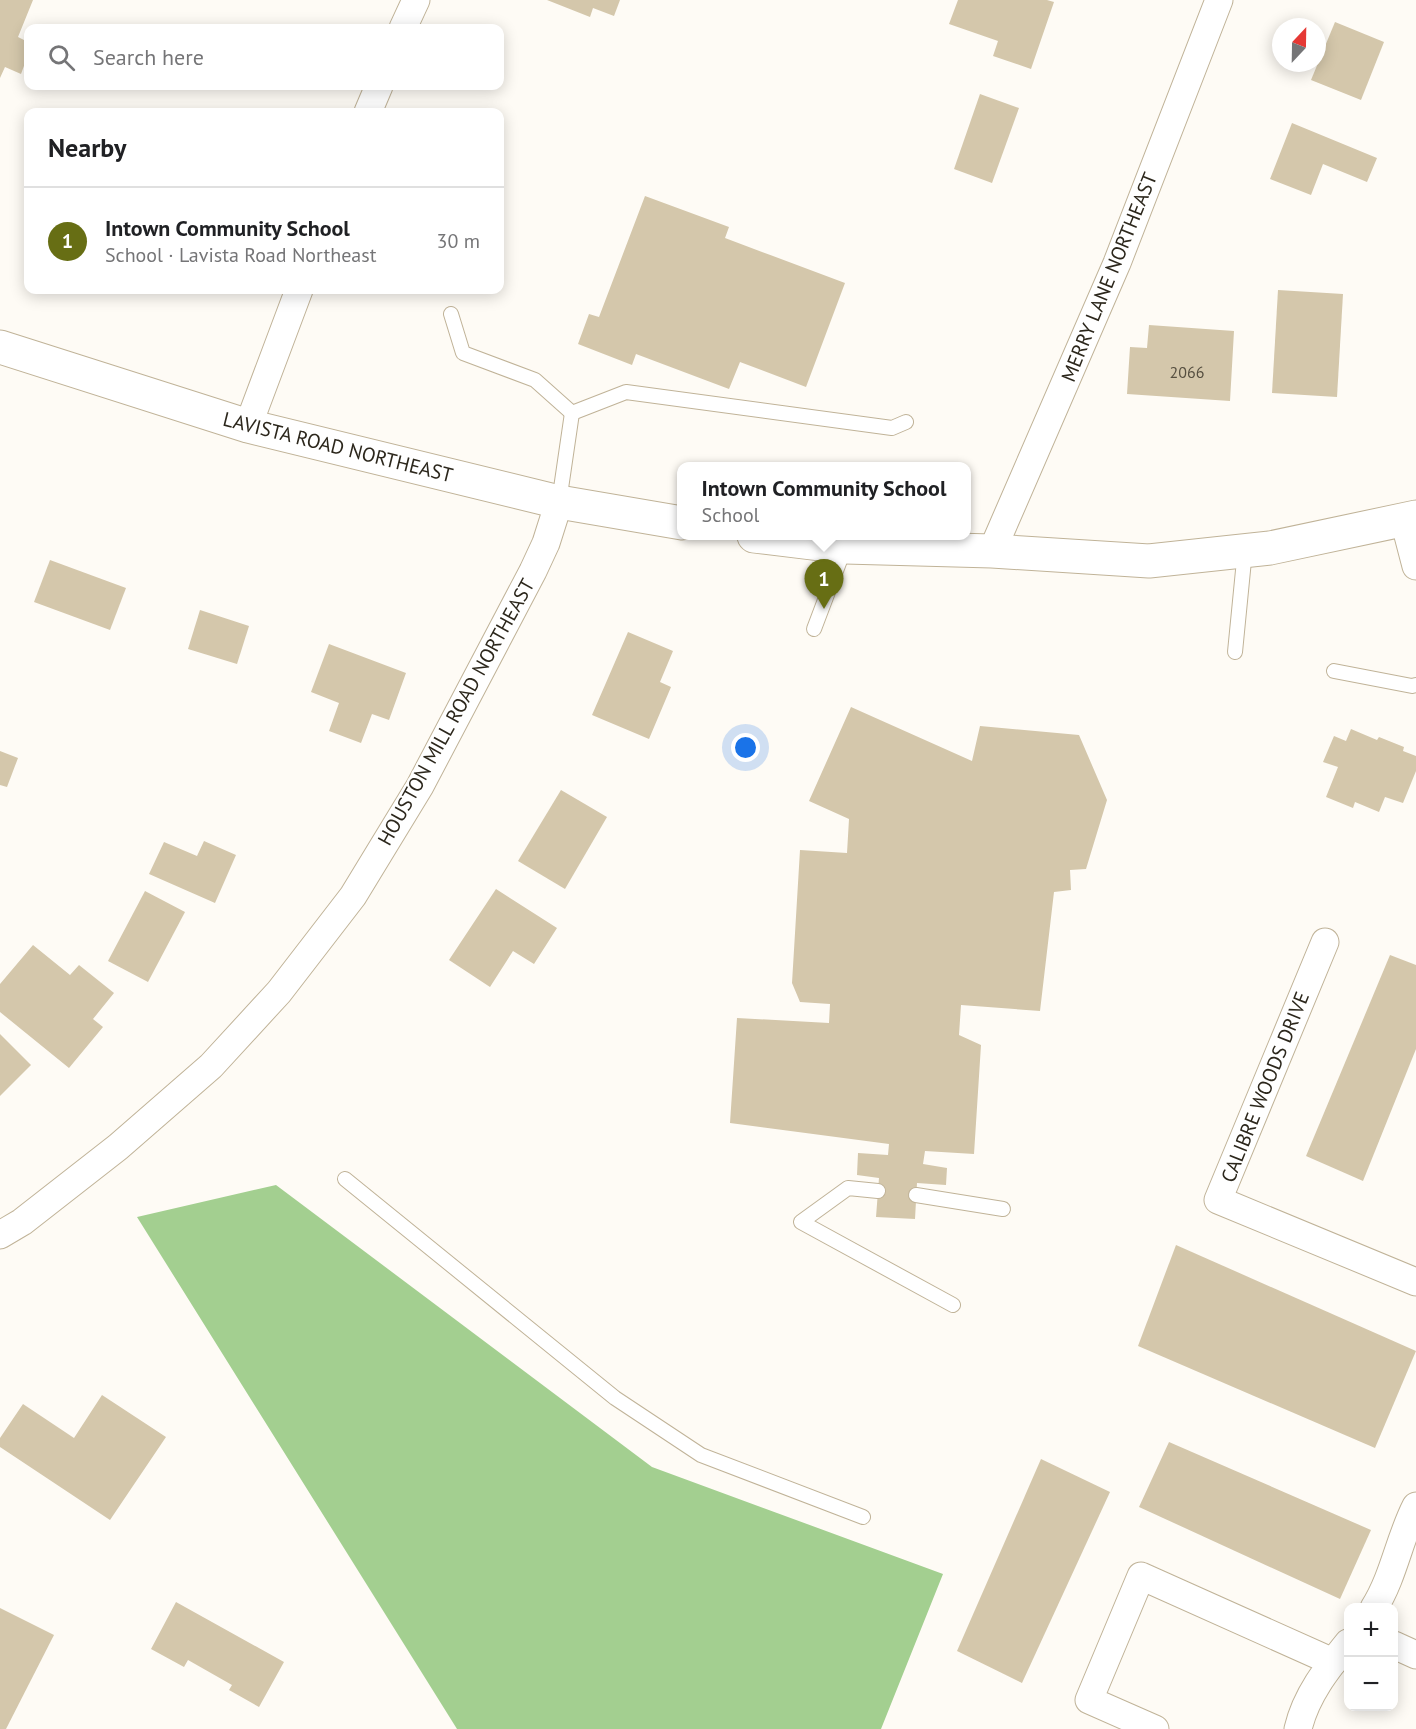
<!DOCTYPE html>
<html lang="en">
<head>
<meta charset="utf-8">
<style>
	body { margin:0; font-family:"PT Sans",sans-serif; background:#f6f6f6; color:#202124 }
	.controls { position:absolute; right:18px; bottom:18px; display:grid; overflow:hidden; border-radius:12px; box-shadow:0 3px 15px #0003 }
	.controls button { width:54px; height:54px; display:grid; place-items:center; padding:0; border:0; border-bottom:2px solid #e0e0e0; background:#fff; color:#202124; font:30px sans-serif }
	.compass { position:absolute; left:1272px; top:18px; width:54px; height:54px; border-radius:50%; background:#fff; box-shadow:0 3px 15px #0003; rotate:22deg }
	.you { position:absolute; left:746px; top:748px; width:21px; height:21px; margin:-15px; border:4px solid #fff; border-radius:50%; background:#1a73e8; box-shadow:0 0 0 9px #1a73e833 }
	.badge { display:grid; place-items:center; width:39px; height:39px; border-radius:50%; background:#676e14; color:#fff; font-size:20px; font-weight:700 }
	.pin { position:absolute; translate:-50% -50px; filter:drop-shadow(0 2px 3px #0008) }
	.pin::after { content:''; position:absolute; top:32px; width:21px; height:18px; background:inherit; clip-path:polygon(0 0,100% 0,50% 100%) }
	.popup { position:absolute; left:677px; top:462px; width:294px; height:78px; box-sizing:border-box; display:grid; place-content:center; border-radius:12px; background:#fff; filter:drop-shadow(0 2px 4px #0005); font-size:20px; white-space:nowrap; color:#757577 }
	.popup b { font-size:22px; color:#202124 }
	.popup::after { content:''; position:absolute; left:50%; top:100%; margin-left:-12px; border:12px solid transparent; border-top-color:#fff }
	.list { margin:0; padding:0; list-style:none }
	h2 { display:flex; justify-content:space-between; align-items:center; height:78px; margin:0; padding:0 24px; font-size:26px }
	h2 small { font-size:20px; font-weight:400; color:#757577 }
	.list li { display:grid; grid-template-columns:39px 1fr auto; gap:18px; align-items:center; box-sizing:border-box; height:108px; padding:0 24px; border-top:2px solid #e0e0e0 }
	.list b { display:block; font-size:22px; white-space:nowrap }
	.list p { margin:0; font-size:20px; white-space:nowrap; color:#757577 }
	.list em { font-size:20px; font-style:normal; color:#757577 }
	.icon { flex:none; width:33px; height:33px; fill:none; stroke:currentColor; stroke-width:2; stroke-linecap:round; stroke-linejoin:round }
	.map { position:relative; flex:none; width:1416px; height:1729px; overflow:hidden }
	.search { position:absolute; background:#fff; box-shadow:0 3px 15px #0003; left:24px; top:24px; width:480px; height:66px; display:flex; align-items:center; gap:15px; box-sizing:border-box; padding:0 21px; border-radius:12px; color:#757577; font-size:22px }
	.panel { position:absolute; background:#fff; box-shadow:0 3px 15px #0003; left:24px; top:108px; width:480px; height:186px; border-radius:12px }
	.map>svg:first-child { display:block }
	.forest { fill:#a3cf90 }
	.building { fill:#d4c7ab }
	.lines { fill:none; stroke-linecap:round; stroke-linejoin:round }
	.service-casing { stroke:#c0b398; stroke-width:16 }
	.minor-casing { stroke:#c0b398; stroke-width:29 }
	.secondary-casing { stroke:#c0b398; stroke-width:35 }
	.service { stroke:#fff; stroke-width:14 }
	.minor { stroke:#fff; stroke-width:27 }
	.secondary { stroke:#fff; stroke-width:33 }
	.labels { text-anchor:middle; stroke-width:4.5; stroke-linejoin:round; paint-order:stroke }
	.number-label { font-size:16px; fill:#564f40 }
	.street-label { font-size:20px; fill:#2c271c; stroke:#fff }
</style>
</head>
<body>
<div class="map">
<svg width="1416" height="1729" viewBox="0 0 1416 1729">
	<rect width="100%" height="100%" fill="#fefbf5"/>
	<!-- forest -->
	<polygon class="forest" points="276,1185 652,1467 943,1574 881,1729 457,1729 137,1217"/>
	<!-- building -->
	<g class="building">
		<polygon points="0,0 33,0 18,37 28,42 28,55 21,74 5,67 0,78"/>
		<polygon points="547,0 620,0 614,16 593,8 590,17"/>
		<polygon points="958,0 1047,0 1054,2 1031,69 993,56 998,41 949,24"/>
		<polygon points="1335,22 1384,42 1361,100 1311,80"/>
		<polygon points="980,94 1019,108 992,183 954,169"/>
		<polygon points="1292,123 1377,158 1367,182 1323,164 1311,195 1270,179"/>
		<polygon points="645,196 729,227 725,238 845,283 806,387 740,362 729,389 636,354 632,365 578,344 589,314 599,317"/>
		<polygon points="1278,290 1343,294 1337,397 1272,393"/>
		<polygon points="1149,325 1234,331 1230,401 1127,394 1130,347 1147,348"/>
		<polygon points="50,560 126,588 110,630 34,602"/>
		<polygon points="200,610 249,626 237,664 188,649"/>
		<polygon points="628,632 673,651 660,682 671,687 649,739 592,715"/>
		<polygon points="329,644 406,673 389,720 372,714 361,743 329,731 339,703 311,692"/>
		<polygon points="851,707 972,761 980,726 1079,735 1107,800 1086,869 1070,870 1071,890 1054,892 1040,1011 961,1005 959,1035 981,1045 974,1154 925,1151 923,1164 947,1168 946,1185 917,1183 915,1219 876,1217 879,1178 857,1175 858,1153 888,1155 889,1144 730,1123 737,1018 829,1023 830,1004 800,1002 792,983 800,850 847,853 849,819 809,801"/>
		<polygon points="1351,729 1377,740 1379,737 1404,747 1403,751 1416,756 1416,771 1403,803 1385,797 1379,812 1355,802 1353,808 1326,797 1338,767 1323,762 1334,736 1346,741"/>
		<polygon points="0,751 18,758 7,787 0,785"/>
		<polygon points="561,790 607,817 565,889 518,861"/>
		<polygon points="204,841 236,855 215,903 149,874 164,842 197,856"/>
		<polygon points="496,889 557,928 534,964 513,951 490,987 449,960"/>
		<polygon points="145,891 185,912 148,982 108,961"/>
		<polygon points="33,945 70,975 79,965 114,993 93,1019 103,1027 69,1068 0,1012 0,984"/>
		<polygon points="1390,955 1416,965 1416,1049 1363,1181 1306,1156"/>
		<polygon points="0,1034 31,1065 0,1096"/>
		<polygon points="1176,1245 1416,1351 1375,1448 1138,1346"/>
		<polygon points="102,1395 166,1437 110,1520 0,1447 0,1438 23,1404 74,1438"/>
		<polygon points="1169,1442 1371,1530 1340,1599 1139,1507"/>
		<polygon points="1041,1459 1110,1492 1022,1683 957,1651"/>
		<polygon points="176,1602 284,1662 259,1707 229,1690 232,1685 188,1660 184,1667 151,1649"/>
		<polygon points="0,1608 54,1635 6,1729 0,1729"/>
	</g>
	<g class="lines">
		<!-- service casing -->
		<g class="service-casing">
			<g id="service">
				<polyline points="451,314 463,353 535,380 572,413"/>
				<polyline points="572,413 626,392 892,428 906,422"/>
				<polyline points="559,502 572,413"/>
				<polyline points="814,629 845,547"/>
				<polyline points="1235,652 1245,550"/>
				<polyline points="1334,671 1412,686 1416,685"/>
				<polyline points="345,1179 615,1398 701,1455 863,1517"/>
				<polyline points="878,1191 848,1188 801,1222 953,1305"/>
				<polyline points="916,1195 1003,1209"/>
			</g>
		</g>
		<!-- minor casing -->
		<g class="minor-casing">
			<g id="minor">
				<polyline points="403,28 416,0"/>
				<polyline points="368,112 379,86"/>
				<polyline points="248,426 299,290"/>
				<polyline points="1404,520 1416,566"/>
				<polyline points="992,551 1117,263 1219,0"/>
				<polyline points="1325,942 1218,1200 1416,1282"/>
				<polyline points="0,1235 22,1222 118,1147 211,1066 279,992 353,896 420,786 533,571 546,543 559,502"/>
				<path d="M1374 1608C1394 1576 1399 1539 1416 1506"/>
				<polyline points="1394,1645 1416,1655"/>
				<polyline points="1155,1729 1089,1700 1141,1576 1333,1662"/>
				<path d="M1298 1729C1306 1695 1327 1669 1348 1643"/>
			</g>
		</g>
		<!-- secondary casing -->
		<g class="secondary-casing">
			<g id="secondary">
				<polyline points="0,347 248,426 559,502 682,523"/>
				<polyline points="754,536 845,547 992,551 1149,561 1270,548 1416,517"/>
			</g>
		</g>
		<!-- service -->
		<use href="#service" class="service"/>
		<!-- minor -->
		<use href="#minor" class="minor"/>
		<!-- secondary -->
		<use href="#secondary" class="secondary"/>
	</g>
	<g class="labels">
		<!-- number labels -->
		<g class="number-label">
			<text x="1187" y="378">2066</text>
		</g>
		<!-- street labels -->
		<g class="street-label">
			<text transform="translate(1109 277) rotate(-68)" y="7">MERRY LANE NORTHEAST</text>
			<text transform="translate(338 447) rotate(14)" y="7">LAVISTA ROAD NORTHEAST</text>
			<text transform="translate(456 712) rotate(-61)" y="7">HOUSTON MILL ROAD NORTHEAST</text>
			<text transform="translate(1265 1087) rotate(-68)" y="7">CALIBRE WOODS DRIVE</text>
		</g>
	</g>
</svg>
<div class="controls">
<button>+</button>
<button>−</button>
</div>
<svg class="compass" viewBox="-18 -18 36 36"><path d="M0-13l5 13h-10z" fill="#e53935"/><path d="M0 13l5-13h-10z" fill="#757577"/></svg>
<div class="you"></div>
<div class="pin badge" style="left:824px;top:609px">1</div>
<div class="popup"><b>Intown Community School</b>School</div>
<div class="search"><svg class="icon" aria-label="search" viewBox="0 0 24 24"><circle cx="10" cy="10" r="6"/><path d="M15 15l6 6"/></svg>Search here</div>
<section class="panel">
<h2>Nearby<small></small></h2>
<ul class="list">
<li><span class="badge">1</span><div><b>Intown Community School</b><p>School · Lavista Road Northeast</p></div><em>30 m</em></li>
</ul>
</section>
</div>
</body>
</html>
